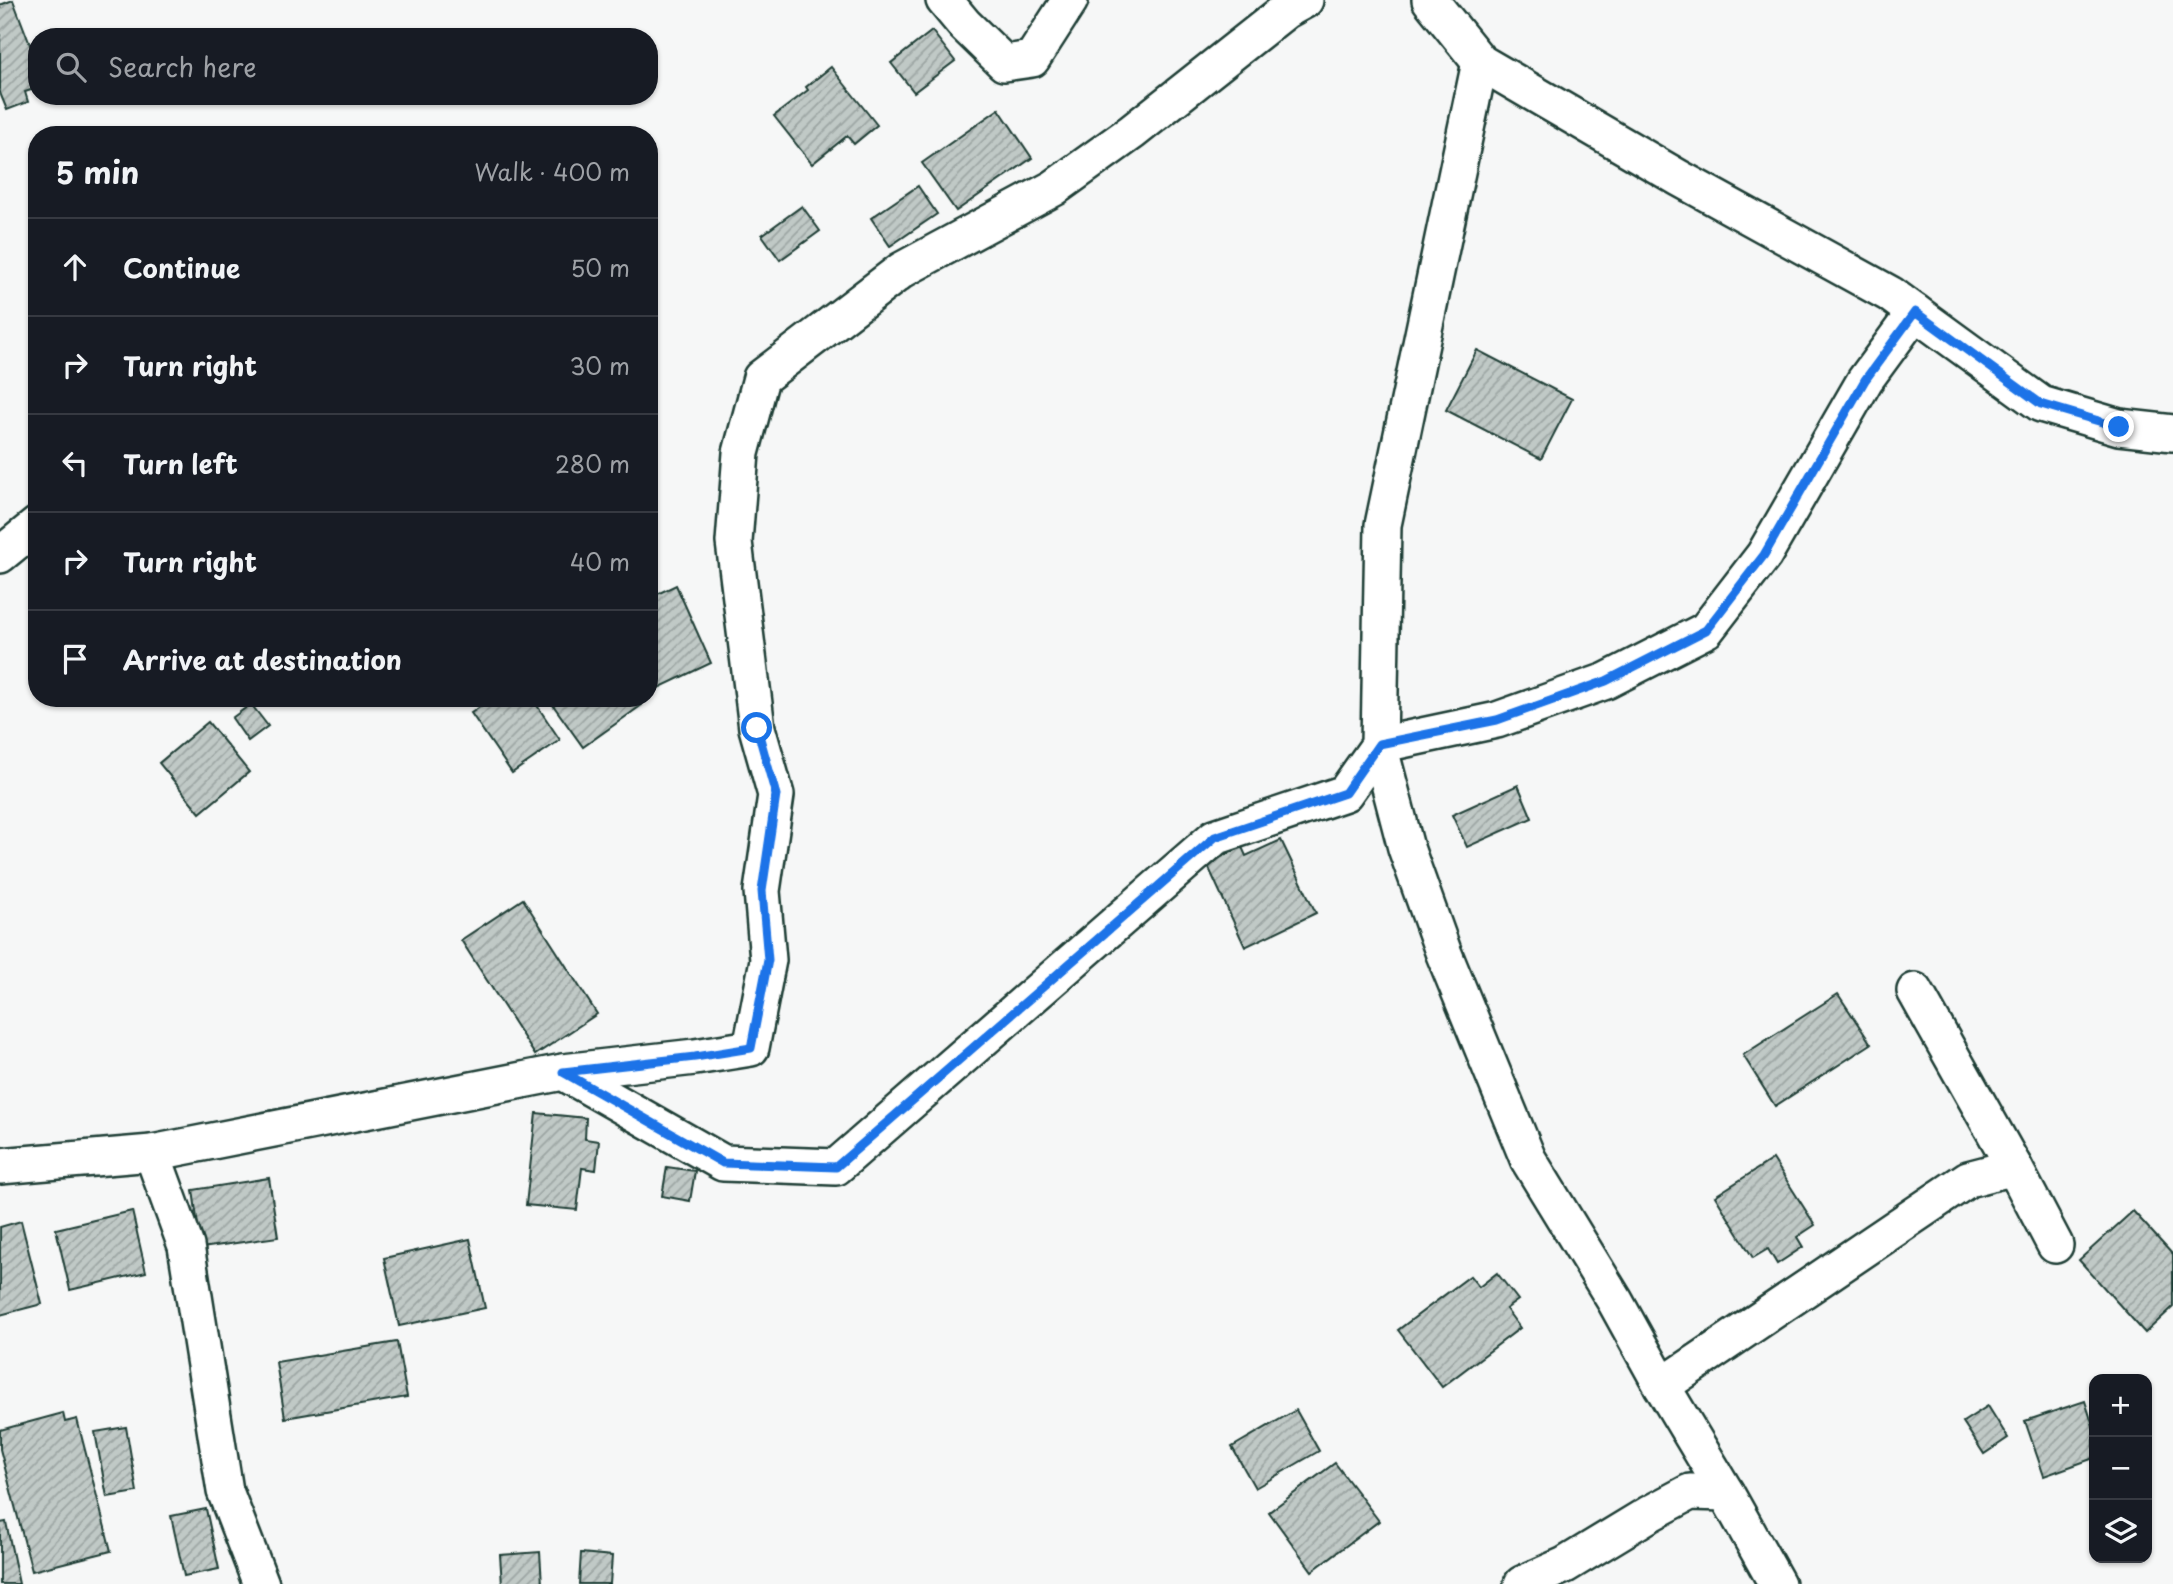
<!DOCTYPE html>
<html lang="en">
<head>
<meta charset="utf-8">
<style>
	body { margin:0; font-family:"Playpen Sans",sans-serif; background:#20242c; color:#f1f3f6 }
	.controls { position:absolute; right:21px; bottom:21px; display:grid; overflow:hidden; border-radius:14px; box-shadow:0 2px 5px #0004 }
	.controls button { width:63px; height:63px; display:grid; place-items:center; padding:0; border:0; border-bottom:2px solid #363941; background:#171b24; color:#f1f3f6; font:35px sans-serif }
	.stop { position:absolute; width:21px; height:21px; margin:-16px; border:5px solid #1a73e8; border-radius:50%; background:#fff }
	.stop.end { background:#1a73e8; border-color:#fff; box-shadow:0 2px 7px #0008 }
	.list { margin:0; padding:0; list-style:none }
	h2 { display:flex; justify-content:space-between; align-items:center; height:91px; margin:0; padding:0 28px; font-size:30px }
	h2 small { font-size:23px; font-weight:400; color:#9ea1a6 }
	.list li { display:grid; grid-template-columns:46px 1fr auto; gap:21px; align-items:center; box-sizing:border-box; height:98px; padding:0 28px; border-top:2px solid #363941 }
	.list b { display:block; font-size:26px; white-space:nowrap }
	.list em { font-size:23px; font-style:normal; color:#9ea1a6 }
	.icon { flex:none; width:38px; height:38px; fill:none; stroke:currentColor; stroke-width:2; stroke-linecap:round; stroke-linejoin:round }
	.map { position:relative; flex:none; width:2173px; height:1584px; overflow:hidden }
	.search { position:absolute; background:#171b24; box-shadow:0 2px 5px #0004; left:28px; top:28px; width:630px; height:77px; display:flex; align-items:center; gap:18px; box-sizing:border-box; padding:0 24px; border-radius:28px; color:#9ea1a6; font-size:26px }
	.panel { position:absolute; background:#171b24; box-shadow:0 2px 5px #0004; left:28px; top:126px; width:630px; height:581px; border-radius:28px }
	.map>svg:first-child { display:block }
	.building { fill:url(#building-hatch); stroke:#1f3d34; stroke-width:2 }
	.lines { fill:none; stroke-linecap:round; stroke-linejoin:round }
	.minor-casing { stroke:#1f3d34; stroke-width:40 }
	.minor { stroke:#fff; stroke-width:35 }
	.route { stroke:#1a73e8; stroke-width:9 }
</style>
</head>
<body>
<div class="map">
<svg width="2173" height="1584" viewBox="0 0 2173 1584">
	<defs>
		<pattern id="building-hatch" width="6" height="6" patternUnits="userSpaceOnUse" patternTransform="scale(1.75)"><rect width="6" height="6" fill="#c0c9c6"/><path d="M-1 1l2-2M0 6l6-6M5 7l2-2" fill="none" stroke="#9ba4a2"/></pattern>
	</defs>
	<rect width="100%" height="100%" fill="#f6f7f7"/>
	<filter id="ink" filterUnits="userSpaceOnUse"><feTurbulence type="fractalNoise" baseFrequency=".0143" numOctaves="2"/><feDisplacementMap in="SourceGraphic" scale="14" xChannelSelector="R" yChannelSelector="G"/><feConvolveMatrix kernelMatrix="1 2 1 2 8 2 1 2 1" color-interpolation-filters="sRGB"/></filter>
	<g filter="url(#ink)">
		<!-- building -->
		<g class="building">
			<polygon points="13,0 37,63 37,88 25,92 28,102 7,110 0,93 0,5"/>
			<polygon points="932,31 955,61 914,92 891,63"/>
			<polygon points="831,67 877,125 854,144 847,136 812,164 774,116 808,90 806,87"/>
			<polygon points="999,109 1032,158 956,211 922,163"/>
			<polygon points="918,186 937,214 890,246 871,218"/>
			<polygon points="802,206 820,231 780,260 762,235"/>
			<polygon points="1477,350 1572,399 1541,459 1446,410"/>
			<polygon points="676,585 711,663 650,692 649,598"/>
			<polygon points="493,698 532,698 560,740 512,773 471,713"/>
			<polygon points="548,698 638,698 642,705 583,747"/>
			<polygon points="251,704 268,726 248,741 232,718"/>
			<polygon points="208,722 249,772 200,813 159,763"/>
			<polygon points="1518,785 1532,818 1467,847 1452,815"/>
			<polygon points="1281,840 1316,913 1245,947 1207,864 1242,847 1246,856"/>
			<polygon points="523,899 597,1014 535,1055 461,940"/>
			<polygon points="1838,994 1871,1044 1775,1106 1743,1055"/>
			<polygon points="536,1113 586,1118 585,1139 599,1141 596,1170 582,1168 577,1210 526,1205"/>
			<polygon points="1773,1159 1815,1225 1797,1237 1803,1247 1777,1264 1768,1249 1753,1258 1715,1196"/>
			<polygon points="667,1167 695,1171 690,1201 662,1196"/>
			<polygon points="269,1178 278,1237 201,1248 193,1190"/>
			<polygon points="132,1211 146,1272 70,1290 56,1229"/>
			<polygon points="2133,1211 2173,1255 2173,1307 2145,1333 2079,1260"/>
			<polygon points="21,1221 42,1304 0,1315 0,1227"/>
			<polygon points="470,1239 485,1308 399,1326 384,1258"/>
			<polygon points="1497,1273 1518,1300 1506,1309 1520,1328 1442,1387 1398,1330 1470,1276 1479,1287"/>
			<polygon points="397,1342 407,1397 285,1418 276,1362"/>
			<polygon points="2085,1401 2094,1429 2094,1458 2044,1476 2025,1421"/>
			<polygon points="1988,1406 2008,1438 1984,1454 1963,1422"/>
			<polygon points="1296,1410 1319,1451 1255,1488 1232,1447"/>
			<polygon points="63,1413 65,1422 77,1419 111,1551 32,1571 0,1449 0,1430"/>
			<polygon points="126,1427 137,1492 107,1497 95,1432"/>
			<polygon points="1335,1463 1379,1521 1312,1571 1269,1512"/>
			<polygon points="206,1509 219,1569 184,1576 171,1516"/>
			<polygon points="6,1522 19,1584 0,1584 0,1523"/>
			<polygon points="540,1552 542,1584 502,1584 500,1555"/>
			<polygon points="581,1553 612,1556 610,1584 579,1584"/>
		</g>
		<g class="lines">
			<!-- minor casing -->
			<g class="minor-casing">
				<g id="minor">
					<polyline points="944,0 964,24 1004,63 1032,59 1070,0"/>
					<polyline points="1430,0 1480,62 1679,178 1890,294 2041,404 2119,427 2173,433"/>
					<polyline points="0,555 37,525"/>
					<polyline points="1915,991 2014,1167"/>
					<polyline points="563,1072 695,1057 751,1048 768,960 762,891 776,795 757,728 734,542 741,453 761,378 902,270 1054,188 1132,132 1285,11 1305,0"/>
					<polyline points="152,1153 186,1246 225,1491 261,1584"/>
					<polyline points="0,1166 152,1153 563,1072 723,1163 836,1167 1215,837 1345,793 1379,745 1383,525 1480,62"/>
					<polyline points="1662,1386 1968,1179 2014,1167 2055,1245"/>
					<polyline points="1726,1493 1662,1386 1615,1301 1528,1159 1444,954 1406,848 1379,745 1497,720 1606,681 1706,630 1764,555 1865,380 1915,312"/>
					<polyline points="1522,1584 1565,1565 1649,1514 1690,1492 1726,1493 1777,1584"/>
				</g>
			</g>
			<!-- minor -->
			<use href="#minor" class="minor"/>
		</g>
	</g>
	<g class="lines" filter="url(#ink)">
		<!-- route -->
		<polyline class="route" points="757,728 776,795 762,891 768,960 751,1048 695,1057 563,1072 723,1163 836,1167 1215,837 1345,793 1379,744 1497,720 1606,681 1706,630 1764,555 1865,380 1915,312 2041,404 2119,427"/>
	</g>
</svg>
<div class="controls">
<button>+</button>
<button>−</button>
<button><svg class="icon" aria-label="layers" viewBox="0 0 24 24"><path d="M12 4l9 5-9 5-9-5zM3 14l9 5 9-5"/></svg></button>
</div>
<div class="stop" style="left:757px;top:728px"></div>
<div class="stop end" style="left:2119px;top:427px"></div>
<div class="search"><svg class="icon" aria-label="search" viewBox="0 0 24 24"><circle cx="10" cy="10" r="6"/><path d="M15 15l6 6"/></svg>Search here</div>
<section class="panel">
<h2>5 min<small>Walk · 400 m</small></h2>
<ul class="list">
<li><svg class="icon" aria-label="ahead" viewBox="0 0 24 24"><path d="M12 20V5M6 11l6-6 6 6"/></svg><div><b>Continue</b></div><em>50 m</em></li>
<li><svg class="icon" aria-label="right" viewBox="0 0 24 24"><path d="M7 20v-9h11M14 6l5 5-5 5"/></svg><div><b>Turn right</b></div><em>30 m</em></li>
<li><svg class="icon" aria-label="left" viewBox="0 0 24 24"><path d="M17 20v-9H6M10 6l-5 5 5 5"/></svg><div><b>Turn left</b></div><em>280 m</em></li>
<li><svg class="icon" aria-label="right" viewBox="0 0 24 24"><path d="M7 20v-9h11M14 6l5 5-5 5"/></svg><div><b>Turn right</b></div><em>40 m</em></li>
<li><svg class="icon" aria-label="arrive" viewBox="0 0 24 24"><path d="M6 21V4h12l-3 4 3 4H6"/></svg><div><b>Arrive at destination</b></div></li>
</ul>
</section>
</div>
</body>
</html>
